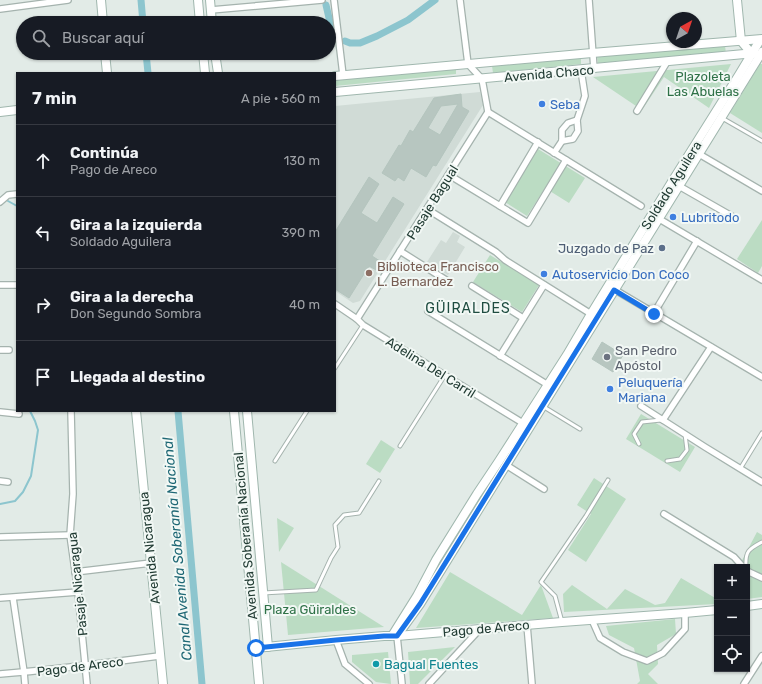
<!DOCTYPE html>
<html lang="es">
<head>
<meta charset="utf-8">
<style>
	body { margin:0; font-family:Rubik,sans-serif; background:#242831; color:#f1f3f6 }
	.controls { position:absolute; right:12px; bottom:12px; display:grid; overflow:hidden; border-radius:0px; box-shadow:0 1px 3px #0004 }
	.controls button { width:36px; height:36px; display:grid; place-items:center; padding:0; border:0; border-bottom:1px solid #363941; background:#171b24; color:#f1f3f6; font:20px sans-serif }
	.compass { position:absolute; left:666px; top:12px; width:36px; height:36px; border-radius:50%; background:#171b24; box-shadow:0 1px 3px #0004; rotate:40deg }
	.stop { position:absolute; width:12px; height:12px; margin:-9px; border:3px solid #1a73e8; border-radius:50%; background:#fff }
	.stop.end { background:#1a73e8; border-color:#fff; box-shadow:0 1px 4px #0008 }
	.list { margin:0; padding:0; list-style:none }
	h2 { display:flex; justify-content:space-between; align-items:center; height:52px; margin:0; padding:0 16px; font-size:17px }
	h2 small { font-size:13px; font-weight:400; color:#9ea1a6 }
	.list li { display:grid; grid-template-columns:26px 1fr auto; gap:12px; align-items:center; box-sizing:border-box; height:72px; padding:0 16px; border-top:1px solid #363941 }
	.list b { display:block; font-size:15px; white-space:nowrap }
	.list p { margin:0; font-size:13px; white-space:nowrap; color:#9ea1a6 }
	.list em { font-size:13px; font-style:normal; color:#9ea1a6 }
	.icon { flex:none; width:22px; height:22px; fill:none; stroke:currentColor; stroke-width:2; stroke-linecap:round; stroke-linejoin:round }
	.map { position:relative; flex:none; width:762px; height:684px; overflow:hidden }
	.search { position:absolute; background:#171b24; box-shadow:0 1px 3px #0004; left:16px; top:16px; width:320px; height:44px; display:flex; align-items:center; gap:10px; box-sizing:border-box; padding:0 14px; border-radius:22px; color:#9ea1a6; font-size:15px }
	.panel { position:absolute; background:#171b24; box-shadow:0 1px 3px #0004; left:16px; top:72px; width:320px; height:340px; border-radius:0px }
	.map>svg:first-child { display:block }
	.built { fill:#d0dbd6 }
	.green { fill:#bbdcc3 }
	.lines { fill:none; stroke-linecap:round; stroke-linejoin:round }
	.stream { stroke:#8cc5ce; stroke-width:2 }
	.canal { stroke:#8cc5ce; stroke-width:7 }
	.building { fill:#b7c6c0; stroke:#b4c5be; fill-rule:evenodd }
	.lane-casing { stroke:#a5b3ae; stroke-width:5 }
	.street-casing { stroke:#a5b3ae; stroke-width:8 }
	.secondary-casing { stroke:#a0b7ae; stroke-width:10 }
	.lane { stroke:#fff; stroke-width:3 }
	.street { stroke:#fff; stroke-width:5.5 }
	.secondary { stroke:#fff; stroke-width:8 }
	.route { stroke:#1a73e8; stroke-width:5 }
	.shop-dot { fill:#3f7fe0; stroke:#f2f8f5; stroke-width:1.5 }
	.service-dot { fill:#5c6f8a; stroke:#f2f8f5; stroke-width:1.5 }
	.education-dot { fill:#8d6e63; stroke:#f2f8f5; stroke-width:1.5 }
	.worship-dot { fill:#6b7280; stroke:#f2f8f5; stroke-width:1.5 }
	.culture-dot { fill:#0f9aa8; stroke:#f2f8f5; stroke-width:1.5 }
	.labels { text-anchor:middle; stroke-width:4; stroke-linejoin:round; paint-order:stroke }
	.street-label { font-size:13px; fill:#223c34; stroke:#f2f8f5 }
	.park-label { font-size:13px; fill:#2e7147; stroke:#f2f8f5 }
	.shop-label { font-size:13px; fill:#366cbe; stroke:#f2f8f5; text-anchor:start }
	.service-label { font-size:13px; fill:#4e5e75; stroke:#f2f8f5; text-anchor:end }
	.education-label { font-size:13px; fill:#785e54; stroke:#f2f8f5; text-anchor:start }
	.worship-label { font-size:13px; fill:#5b616d; stroke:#f2f8f5; text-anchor:start }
	.culture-label { font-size:13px; fill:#0d838f; stroke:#f2f8f5; text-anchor:start }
	.neighbourhood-label { font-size:14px; letter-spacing:1px; fill:#1f4d41; stroke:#f2f8f5 }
	.water-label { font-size:14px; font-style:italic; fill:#1f6875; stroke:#f2f8f5 }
</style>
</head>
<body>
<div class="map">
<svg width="762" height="684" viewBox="0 0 762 684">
	<rect width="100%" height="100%" fill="#e2ebe7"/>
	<!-- built -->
	<g class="built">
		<polygon points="480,92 483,105 360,301 353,303 335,291 335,106"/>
		<polygon points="453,232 460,236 457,242 465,247 448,275 427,262 441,240 446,243"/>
	</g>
	<!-- green -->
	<g class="green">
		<polygon points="725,46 726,53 598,63 597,56"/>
		<polygon points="581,57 581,64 493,73 492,66"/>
		<polygon points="731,64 709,108 664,77 642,110 593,77"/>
		<polygon points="760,64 762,64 762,133 730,113"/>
		<polygon points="456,68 456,74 335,86 335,79"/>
		<polygon points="538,149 585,178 569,203 545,188 527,216 505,202"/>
		<polygon points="762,220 762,266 758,273 737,259"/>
		<polygon points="490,255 539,285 522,312 473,282"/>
		<polygon points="641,414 695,447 680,472 626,439"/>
		<polygon points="381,440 395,449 380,473 366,464"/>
		<polygon points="499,464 502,465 408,618 406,617"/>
		<polygon points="594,478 626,499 586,562 568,550 591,514 577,505"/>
		<polygon points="277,518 294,528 279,552"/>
		<polygon points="757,532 762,535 762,597 747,599 747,567 739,566"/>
		<polygon points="281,562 384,627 288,635"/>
		<polygon points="450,572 522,615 541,585 553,618 416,628"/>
		<polygon points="681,578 717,599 717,604 564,612 563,594 572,585 607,609 625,589 655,605 665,603"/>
		<polygon points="675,619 676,634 657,645 658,664 648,674 658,684 637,684 640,681 634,648 609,635 606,626"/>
		<polygon points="455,647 418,684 410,684 408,652"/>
		<polygon points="388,652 391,684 376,682 352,662 352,655"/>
	</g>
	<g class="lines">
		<!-- stream -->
		<g class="stream">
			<polyline points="8,201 17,206"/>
			<polyline points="0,504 15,501 23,492 31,476 38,430 35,421 30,411"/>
		</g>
		<!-- canal -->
		<g class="canal">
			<polyline points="141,0 143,23"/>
			<polyline points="326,5 329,18 334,35"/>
			<polyline points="345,41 350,43 360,43 377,36 408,20 435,0"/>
			<polyline points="146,53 148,73"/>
			<polyline points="178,411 202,684"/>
		</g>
	</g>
	<!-- building -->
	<g class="building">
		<path d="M461 94 462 107 469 111 436 166 433 165 426 177 411 168 404 181 398 177 395 181 382 173 399 145 401 146 410 130 413 132 434 98ZM458 104 440 135 428 128 441 106Z"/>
		<polygon points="369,177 379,184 361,213 377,223 393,197 404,204 372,256 383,263 378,271 369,266 349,298 335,289 335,232"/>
		<polygon points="602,342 623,355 613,372 592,359"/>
	</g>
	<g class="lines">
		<!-- lane casing -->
		<g class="lane-casing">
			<g id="lane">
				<polyline points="722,118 762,141"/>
				<polyline points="335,368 363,325"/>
				<polyline points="544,407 580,429"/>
				<polyline points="639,444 634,434 642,422 661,420"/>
				<polyline points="400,446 445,375"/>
				<polyline points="275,461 307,411"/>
				<polyline points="667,461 680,459 687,450 685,434"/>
				<polyline points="740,469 762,433"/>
				<path d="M746 567C745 551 749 549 762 542"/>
				<polyline points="263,593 316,590 331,558 338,547 335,525 344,515 359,513 379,481"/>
				<polyline points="562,622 555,596 541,582 586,516 608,480"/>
			</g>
		</g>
		<!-- street casing -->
		<g class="street-casing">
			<g id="street">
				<polyline points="334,0 343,75"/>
				<polyline points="589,0 594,69"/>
				<polyline points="0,9 68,0"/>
				<polyline points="211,10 322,0"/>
				<polyline points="637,111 667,62"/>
				<polyline points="488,112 641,206"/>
				<polyline points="562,141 573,139 578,131 577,120"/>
				<polyline points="554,153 562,141 562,130 568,123 577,120 585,96 581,70"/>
				<polyline points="699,154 762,191"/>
				<polyline points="449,175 528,223 566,160"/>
				<polyline points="679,186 735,218"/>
				<polyline points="0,202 8,195 17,194"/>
				<polyline points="500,206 538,142"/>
				<polyline points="427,209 496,252 505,260 591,314"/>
				<polyline points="656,217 762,280"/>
				<polyline points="400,251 446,280"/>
				<polyline points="0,285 17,285"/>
				<polyline points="472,286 523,318"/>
				<polyline points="612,288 762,377"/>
				<polyline points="335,304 357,319 363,325 526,425"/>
				<polyline points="428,311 548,385"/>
				<polyline points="654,313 697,241"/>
				<polyline points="357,319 488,112 482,79 468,64 460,0"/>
				<polyline points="0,350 9,350"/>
				<polyline points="500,356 544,285"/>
				<polyline points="641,406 705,447 762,482"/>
				<polyline points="71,411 73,494 70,535 78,592 87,684"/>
				<polyline points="0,412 19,414"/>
				<polyline points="663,420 711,347"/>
				<polyline points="506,465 544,489"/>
				<polyline points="0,481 8,482"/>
				<polyline points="664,514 734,557 743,567"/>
				<polyline points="0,537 70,535"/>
				<polyline points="747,571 762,578"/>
				<polyline points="75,572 151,563"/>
				<polyline points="0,598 78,592"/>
				<polyline points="13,598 24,672 25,684"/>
				<polyline points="592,620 600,638 623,652 647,661 663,653 685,629 685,613"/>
				<polyline points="527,625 532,684"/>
				<polyline points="397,636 402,684"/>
				<polyline points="336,640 345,664 369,684"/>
				<path d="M0 674C53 670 106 663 159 656"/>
				<polyline points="429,684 480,629"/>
				<polyline points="744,684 762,656"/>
			</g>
		</g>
		<!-- secondary casing -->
		<g class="secondary-casing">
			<g id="secondary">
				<polyline points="101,0 103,23"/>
				<polyline points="198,0 200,23"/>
				<polyline points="210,0 212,23"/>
				<polyline points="737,0 741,41 752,54"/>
				<polyline points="105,53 107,73"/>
				<polyline points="203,53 205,73"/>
				<polyline points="215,53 218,73"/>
				<polyline points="335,76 592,53 762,39"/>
				<polyline points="335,92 755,53"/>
				<polyline points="0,112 17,110"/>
				<polyline points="136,411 163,684"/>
				<polyline points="234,411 259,684"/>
				<polyline points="247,411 268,647"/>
				<polyline points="747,606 762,604"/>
				<polyline points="402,629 420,604 762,52"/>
				<polyline points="392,636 417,596 436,560 477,494 499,461 567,355 591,314 673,180 739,75 760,40"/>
				<polyline points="256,648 336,640 384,636 397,636 562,622 685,613 717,610"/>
			</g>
		</g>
		<!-- lane -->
		<use href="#lane" class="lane"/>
		<!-- street -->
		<use href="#street" class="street"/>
		<!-- secondary -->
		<use href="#secondary" class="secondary"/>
	</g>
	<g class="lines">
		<!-- route -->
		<polyline class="route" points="256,648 336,640 384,636 397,636 420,604 614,290 654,314"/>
	</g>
	<!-- markers -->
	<g class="shop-dot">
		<circle cx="542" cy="104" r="4"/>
		<circle cx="673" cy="217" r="4"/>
		<circle cx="544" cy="274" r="4"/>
		<circle cx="610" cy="389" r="4"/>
	</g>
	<circle class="service-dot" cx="662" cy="248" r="4"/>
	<circle class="education-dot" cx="369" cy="273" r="4"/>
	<circle class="worship-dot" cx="607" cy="357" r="4"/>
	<circle class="culture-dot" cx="376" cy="664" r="4"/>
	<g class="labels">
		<!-- street labels -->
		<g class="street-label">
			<text transform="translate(549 73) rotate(-5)" y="5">Avenida Chaco</text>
			<text transform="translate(671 185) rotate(-58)" y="5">Soldado Aguilera</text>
			<text transform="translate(432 202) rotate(-58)" y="5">Pasaje Bagual</text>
			<text transform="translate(431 367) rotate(32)" y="5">Adelina Del Carril</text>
			<text transform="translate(245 536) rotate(-95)" y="5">Avenida Soberanía Nacional</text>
			<text transform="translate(149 548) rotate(-96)" y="5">Avenida Nicaragua</text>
			<text transform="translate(77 584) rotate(-96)" y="5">Pasaje Nicaragua</text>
			<text transform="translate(486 628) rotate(-5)" y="5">Pago de Areco</text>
			<text transform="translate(80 666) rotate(-7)" y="5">Pago de Areco</text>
		</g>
		<!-- park labels -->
		<g class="park-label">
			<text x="703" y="81">Plazoleta<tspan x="703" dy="15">Las Abuelas</tspan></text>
			<text x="310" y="614">Plaza Güiraldes</text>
		</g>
		<!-- shop labels -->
		<g class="shop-label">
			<text x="550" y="109">Seba</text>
			<text x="681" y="222">Lubritodo</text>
			<text x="552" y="279">Autoservicio Don Coco</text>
			<text x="618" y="387">Peluquería<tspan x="618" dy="15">Mariana</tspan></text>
		</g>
		<!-- service labels -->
		<g class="service-label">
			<text x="654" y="253">Juzgado de Paz</text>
		</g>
		<!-- education labels -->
		<g class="education-label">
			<text x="377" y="271">Biblioteca Francisco<tspan x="377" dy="15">L. Bernardez</tspan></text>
		</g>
		<!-- worship labels -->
		<g class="worship-label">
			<text x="615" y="355">San Pedro<tspan x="615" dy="15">Apóstol</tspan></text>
		</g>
		<!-- culture labels -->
		<g class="culture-label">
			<text x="384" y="669">Bagual Fuentes</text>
		</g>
		<!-- neighbourhood labels -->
		<g class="neighbourhood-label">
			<text x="468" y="313">GÜIRALDES</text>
		</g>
		<!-- water labels -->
		<g class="water-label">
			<text transform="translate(177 549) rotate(-95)" y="5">Canal Avenida Soberanía Nacional</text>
		</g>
	</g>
</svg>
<div class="controls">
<button>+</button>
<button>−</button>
<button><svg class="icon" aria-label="locate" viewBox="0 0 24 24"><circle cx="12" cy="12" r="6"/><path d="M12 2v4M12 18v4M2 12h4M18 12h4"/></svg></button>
</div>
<svg class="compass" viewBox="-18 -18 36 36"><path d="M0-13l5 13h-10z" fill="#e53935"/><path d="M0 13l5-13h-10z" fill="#9ea1a6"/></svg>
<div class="stop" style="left:256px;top:648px"></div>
<div class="stop end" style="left:654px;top:314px"></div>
<div class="search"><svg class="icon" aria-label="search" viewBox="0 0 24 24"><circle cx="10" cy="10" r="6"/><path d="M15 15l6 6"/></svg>Buscar aquí</div>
<section class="panel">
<h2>7 min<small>A pie · 560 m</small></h2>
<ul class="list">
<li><svg class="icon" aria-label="ahead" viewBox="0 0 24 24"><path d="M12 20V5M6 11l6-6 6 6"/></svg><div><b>Continúa</b><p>Pago de Areco</p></div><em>130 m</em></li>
<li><svg class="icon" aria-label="left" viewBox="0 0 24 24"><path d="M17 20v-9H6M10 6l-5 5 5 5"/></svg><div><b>Gira a la izquierda</b><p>Soldado Aguilera</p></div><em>390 m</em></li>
<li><svg class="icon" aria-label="right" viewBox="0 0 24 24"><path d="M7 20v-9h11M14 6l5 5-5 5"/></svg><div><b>Gira a la derecha</b><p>Don Segundo Sombra</p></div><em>40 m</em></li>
<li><svg class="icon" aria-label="arrive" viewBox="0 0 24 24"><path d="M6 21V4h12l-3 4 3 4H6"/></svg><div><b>Llegada al destino</b></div></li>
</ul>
</section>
</div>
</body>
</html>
